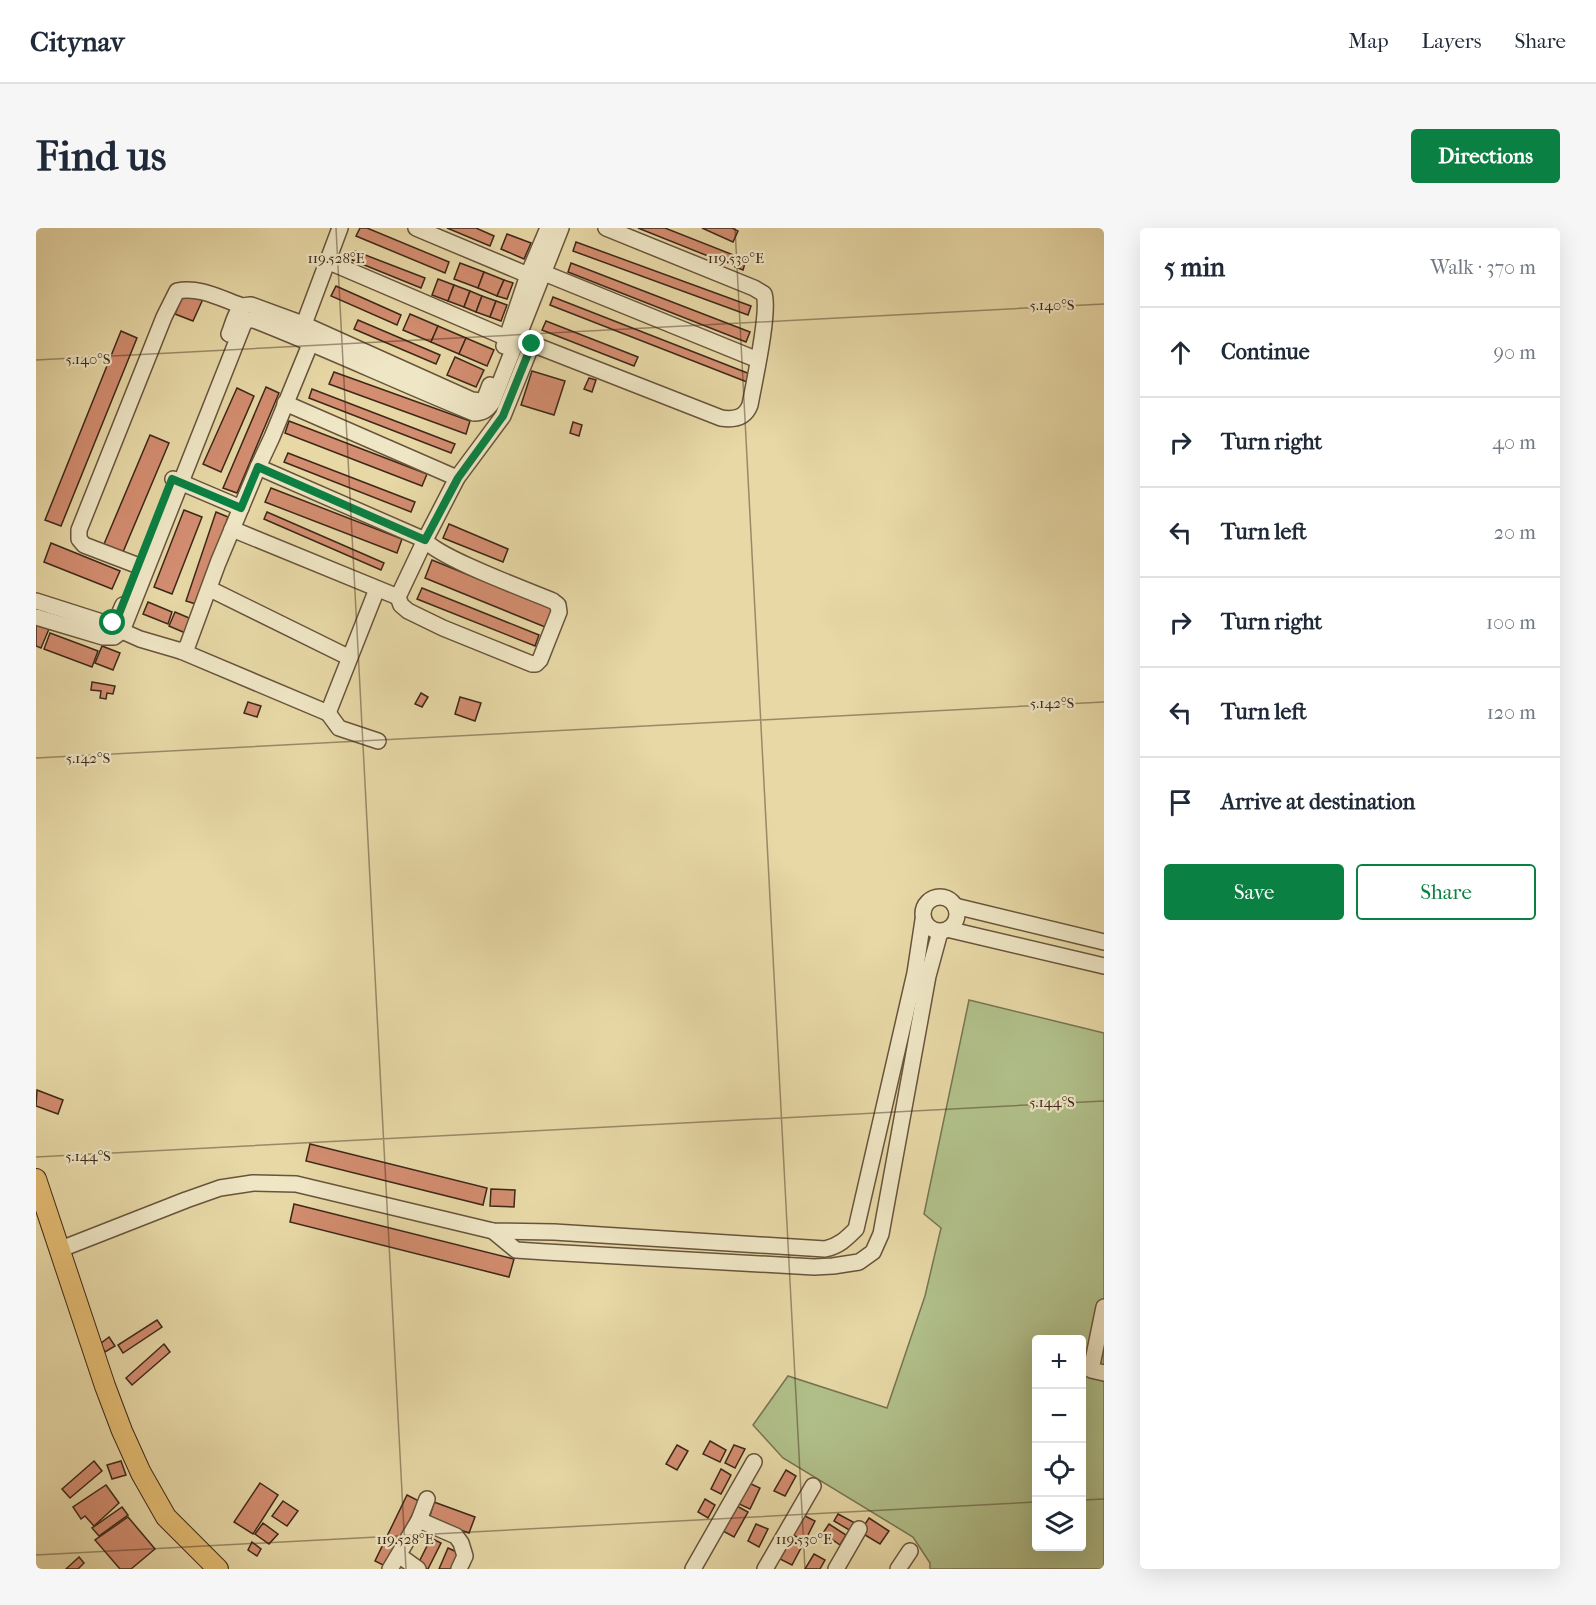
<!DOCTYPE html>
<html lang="en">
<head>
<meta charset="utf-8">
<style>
	body { margin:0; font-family:"IM FELL French Canon",serif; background:#f6f6f7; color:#1f2937 }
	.controls { position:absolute; right:18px; bottom:18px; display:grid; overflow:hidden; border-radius:6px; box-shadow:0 6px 24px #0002 }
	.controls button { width:54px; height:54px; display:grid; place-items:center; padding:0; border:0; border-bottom:2px solid #e0e1e3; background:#fff; color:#1f2937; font:30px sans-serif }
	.stop { position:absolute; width:18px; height:18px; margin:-14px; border:4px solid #0b8043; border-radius:50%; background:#fff }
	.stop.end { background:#0b8043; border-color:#fff; box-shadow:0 2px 6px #0008 }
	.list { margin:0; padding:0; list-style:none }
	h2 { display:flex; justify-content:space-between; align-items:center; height:78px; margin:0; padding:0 24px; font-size:26px }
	h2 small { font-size:20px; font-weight:400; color:#747a83 }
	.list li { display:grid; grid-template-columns:39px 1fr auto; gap:18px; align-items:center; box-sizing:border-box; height:90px; padding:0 24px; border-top:2px solid #e0e1e3 }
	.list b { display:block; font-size:22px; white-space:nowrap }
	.list em { font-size:20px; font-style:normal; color:#747a83 }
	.actions { display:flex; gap:12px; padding:18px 24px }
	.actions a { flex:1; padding:14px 0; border:2px solid #0b8043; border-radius:6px; text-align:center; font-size:21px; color:#0b8043 }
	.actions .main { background:#0b8043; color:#fff }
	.icon { flex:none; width:33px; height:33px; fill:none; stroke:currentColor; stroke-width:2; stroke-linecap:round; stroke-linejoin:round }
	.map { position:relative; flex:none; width:1068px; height:1341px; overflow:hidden; border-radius:6px }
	header { display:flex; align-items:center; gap:36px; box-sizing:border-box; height:84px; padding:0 30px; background:#fff; border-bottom:2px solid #e0e1e3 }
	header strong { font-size:28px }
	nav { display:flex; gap:33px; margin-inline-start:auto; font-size:21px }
	.intro { display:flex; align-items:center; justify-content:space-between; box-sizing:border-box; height:144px; padding:0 36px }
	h1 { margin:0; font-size:42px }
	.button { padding:15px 27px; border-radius:6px; background:#0b8043; color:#fff; font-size:21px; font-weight:700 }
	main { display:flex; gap:36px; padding:0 36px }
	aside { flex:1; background:#fff; border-radius:6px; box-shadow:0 6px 24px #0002 }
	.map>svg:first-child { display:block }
	.green { fill:#b1c08a; stroke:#777452; stroke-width:1.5; fill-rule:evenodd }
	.building { fill:#d38d70; stroke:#3d2819; stroke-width:1.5 }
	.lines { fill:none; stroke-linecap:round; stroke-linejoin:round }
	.minor-casing { stroke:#68543c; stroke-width:18 }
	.major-casing { stroke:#3d2819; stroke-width:22 }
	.minor { stroke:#efe6c5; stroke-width:15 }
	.major { stroke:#e4bc73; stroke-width:20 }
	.route { stroke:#0b8043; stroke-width:8 }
	.ticks { fill:none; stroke:#3d2819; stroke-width:1.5; stroke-opacity:0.45 }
	.ticks-label { font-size:15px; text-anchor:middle; fill:#3d2819; stroke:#efe6c5; stroke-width:4.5; stroke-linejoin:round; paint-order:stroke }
</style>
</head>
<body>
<header>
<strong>Citynav</strong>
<nav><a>Map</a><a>Layers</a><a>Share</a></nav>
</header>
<div class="intro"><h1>Find us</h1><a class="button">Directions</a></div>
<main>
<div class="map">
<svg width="1068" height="1341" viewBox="0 0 1068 1341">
	<rect width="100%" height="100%" fill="#e7d8a6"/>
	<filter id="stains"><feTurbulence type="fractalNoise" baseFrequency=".00333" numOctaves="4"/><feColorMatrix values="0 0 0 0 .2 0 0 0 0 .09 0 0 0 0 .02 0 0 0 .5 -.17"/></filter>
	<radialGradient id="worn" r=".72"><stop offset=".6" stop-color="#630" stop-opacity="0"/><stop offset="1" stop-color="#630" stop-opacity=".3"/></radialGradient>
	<!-- green -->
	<path class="green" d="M933 772 1068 805V1341H894V1335L877 1309 747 1230 717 1197 752 1148 851 1180 889 1068 905 1000 888 986ZM1000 1112H1046V1318H1000Z"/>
	<!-- building -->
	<g class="building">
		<polygon points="324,0 331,0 413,34 409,45 320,8"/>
		<polygon points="411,0 440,0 458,8 454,18"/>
		<polygon points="602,0 629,0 710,32 707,42"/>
		<polygon points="666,0 696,0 702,3 697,14"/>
		<polygon points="471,6 495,15 488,31 465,21"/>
		<polygon points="540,14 715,78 712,87 537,23"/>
		<polygon points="319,23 389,50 385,60 316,32"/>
		<polygon points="424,35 448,44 442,60 418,51"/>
		<polygon points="535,35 714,104 710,114 532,44"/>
		<polygon points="448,44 468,52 461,68 442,60"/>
		<polygon points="402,51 418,57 412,73 396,67"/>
		<polygon points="468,52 477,55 471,71 461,68"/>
		<polygon points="418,57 434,63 428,79 412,73"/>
		<polygon points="300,58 365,87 361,97 295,68"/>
		<polygon points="149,63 167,71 157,93 139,86"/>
		<polygon points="434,63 446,68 440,84 428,79"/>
		<polygon points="446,68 460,73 454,89 440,84"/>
		<polygon points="517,69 714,146 711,154 514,77"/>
		<polygon points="460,73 471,77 465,93 454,89"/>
		<polygon points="374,86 402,98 395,114 367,102"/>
		<polygon points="322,92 404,127 400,136 318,101"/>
		<polygon points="510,93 602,129 598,138 506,102"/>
		<polygon points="402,98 430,110 423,126 395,114"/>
		<polygon points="85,103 101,110 25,298 9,292"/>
		<polygon points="430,110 458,122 451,138 423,126"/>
		<polygon points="419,129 448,142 440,159 411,147"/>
		<polygon points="496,143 529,153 518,187 485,177"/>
		<polygon points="298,144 434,193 430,206 293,156"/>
		<polygon points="553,150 560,152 556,164 548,161"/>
		<polygon points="230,159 243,165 201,265 187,260"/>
		<polygon points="201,160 218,168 185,244 167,236"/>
		<polygon points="276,161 419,216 415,225 273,170"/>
		<polygon points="253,193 391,246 386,258 249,205"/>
		<polygon points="537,194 546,197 543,208 534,205"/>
		<polygon points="114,207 133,215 87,324 68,316"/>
		<polygon points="252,225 379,274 375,284 248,234"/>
		<polygon points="235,260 366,311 361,325 229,274"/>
		<polygon points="148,282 166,289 136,366 118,359"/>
		<polygon points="180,284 192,289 163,377 150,373"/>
		<polygon points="231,284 348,335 345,342 228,291"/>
		<polygon points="413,296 472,321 467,334 407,310"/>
		<polygon points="15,315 84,343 76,361 8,334"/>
		<polygon points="396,332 521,383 514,401 389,350"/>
		<polygon points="386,360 503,407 499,418 381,371"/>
		<polygon points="112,374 136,384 132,396 107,386"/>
		<polygon points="139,384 160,393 154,407 133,398"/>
		<polygon points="0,396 13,401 5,420 0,418"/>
		<polygon points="14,405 62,423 56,439 8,421"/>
		<polygon points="66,418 84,425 77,442 59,435"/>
		<polygon points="56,454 79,458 77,466 71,465 70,471 64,470 65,463 55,462"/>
		<polygon points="385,465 392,469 386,479 379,476"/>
		<polygon points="424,469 445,475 439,493 419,486"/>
		<polygon points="212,474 225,478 221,489 208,485"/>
		<polygon points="1,862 27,872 22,886 0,878"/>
		<polygon points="274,916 451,960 447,977 270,933"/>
		<polygon points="455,961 479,962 478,979 454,978"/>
		<polygon points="258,976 478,1031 473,1049 254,994"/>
		<polygon points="121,1092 126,1099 87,1125 82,1117"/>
		<polygon points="73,1109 79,1118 69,1124 64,1116"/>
		<polygon points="128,1116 134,1124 96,1157 90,1150"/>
		<polygon points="674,1213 690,1222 684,1234 667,1226"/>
		<polygon points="641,1217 652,1223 641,1242 630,1236"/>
		<polygon points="698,1217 709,1221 699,1240 689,1235"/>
		<polygon points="58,1233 66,1243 34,1270 26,1261"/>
		<polygon points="85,1233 90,1247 76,1251 71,1237"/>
		<polygon points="685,1241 695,1247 685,1266 675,1261"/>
		<polygon points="750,1242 760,1248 749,1268 738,1263"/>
		<polygon points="224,1255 242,1267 217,1306 198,1294"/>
		<polygon points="713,1255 724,1260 714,1281 703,1276"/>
		<polygon points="70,1257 83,1275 58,1298 49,1288 45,1291 37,1279"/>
		<polygon points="371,1267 383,1273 351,1339 339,1333"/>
		<polygon points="669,1271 679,1277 672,1290 662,1284"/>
		<polygon points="247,1273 262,1283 251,1298 236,1288"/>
		<polygon points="398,1274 439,1289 433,1305 393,1291"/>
		<polygon points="701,1278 712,1284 698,1309 687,1303"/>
		<polygon points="86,1279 92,1287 63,1308 56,1300"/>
		<polygon points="802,1286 819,1295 815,1303 798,1293"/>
		<polygon points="767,1287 779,1293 769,1313 757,1307"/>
		<polygon points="92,1289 119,1321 95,1341 84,1341 59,1312"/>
		<polygon points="833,1290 853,1303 844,1316 824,1304"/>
		<polygon points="227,1295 242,1306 233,1316 219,1306"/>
		<polygon points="720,1296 732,1301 723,1319 712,1313"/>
		<polygon points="793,1296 810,1307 804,1317 787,1305"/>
		<polygon points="395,1310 405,1315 392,1341 386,1341 381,1338"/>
		<polygon points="754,1312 766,1318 756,1337 744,1331"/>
		<polygon points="216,1314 225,1321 221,1328 212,1322"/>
		<polygon points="412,1320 423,1325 416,1341 403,1341"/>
		<polygon points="778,1326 789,1332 784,1341 769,1341"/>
		<polygon points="43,1329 48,1335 42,1341 30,1341"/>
	</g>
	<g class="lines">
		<!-- minor casing -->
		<g class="minor-casing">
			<g id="minor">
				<polyline points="380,0 492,47 508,45 722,132"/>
				<polyline points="265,104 304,0"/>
				<path d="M193 106C198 94 200 76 215 77L267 96 436 172 445 173 449 170 454 157"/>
				<path d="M275 114 236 209 222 239 389 312C403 330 491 362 517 373L522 377 523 384 504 432 500 436H496L407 400 372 383 365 377 362 369 389 312 421 250 467 188 496 116 471 110 291 33"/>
				<path d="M496 116 685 190C698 192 709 190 714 177 718 155 734 83 728 66L718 60 570 0"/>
				<polyline points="468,118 492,47 512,0"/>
				<polyline points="249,175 421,250"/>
				<polyline points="137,251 205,280"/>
				<polyline points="196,301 362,369"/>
				<path d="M103 338 48 317 43 311V302L128 89 141 63C163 58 186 71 206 78"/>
				<polyline points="174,361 312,429"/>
				<polyline points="0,373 72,396 81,391 87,377"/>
				<path d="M0 389 67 409H78L86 403 208 95 212 92H218C292 121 364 155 438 185 447 185 451 182 456 175L525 0"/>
				<polyline points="77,399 104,411 145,423 151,419 182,335 222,239"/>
				<polyline points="145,423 292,485 341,361"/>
				<polyline points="292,485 303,500 342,513"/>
				<circle cx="904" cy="686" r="17"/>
				<polyline points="919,678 1068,714"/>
				<polyline points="915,702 1068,738"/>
				<polyline points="457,1003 480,1022 510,1024 778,1039 797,1038 823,1034 837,1024 845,1006 892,748 904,704"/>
				<path d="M25 1021 150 972 184 960 217 955 260 956 457 1003 518 1004 789 1021C803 1018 810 1011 820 1001L879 745 887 692"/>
				<polyline points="1068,1079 1055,1142 1068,1145"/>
				<polyline points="383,1292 420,1308 425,1315 429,1328 423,1341"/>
				<polyline points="364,1328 382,1341"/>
				<polyline points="354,1341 383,1292 391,1271"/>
				<polyline points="657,1341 718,1234"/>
				<polyline points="729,1341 777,1258"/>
				<polyline points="800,1341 823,1301"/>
				<polyline points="862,1341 874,1323"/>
			</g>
		</g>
		<!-- major casing -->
		<g class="major-casing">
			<polyline id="major" points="0,951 69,1158 86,1203 105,1245 130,1289 182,1341"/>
		</g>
		<!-- minor -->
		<use href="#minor" class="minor"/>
		<!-- major -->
		<use href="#major" class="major"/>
	</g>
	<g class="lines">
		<!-- route -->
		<polyline class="route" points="77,395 81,391 136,251 205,280 222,239 389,312 422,250 467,188 496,116"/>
	</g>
	<!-- ticks -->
	<path class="ticks" d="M300 0 370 1341M699 0 769 1341M0 132 1068 76M0 530 1068 474M0 929 1068 873M1046 1272 1068 1271M0 1327 1000 1274"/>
	<g class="ticks-label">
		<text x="300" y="35">119.528°E</text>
		<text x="700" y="35">119.530°E</text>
		<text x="1016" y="82">5.140°S</text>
		<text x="52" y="136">5.140°S</text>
		<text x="1016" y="480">5.142°S</text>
		<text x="52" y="535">5.142°S</text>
		<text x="1016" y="879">5.144°S</text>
		<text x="52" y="933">5.144°S</text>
		<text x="369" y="1316">119.528°E</text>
		<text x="768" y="1316">119.530°E</text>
	</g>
	<rect width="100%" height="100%" filter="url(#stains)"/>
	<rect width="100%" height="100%" fill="url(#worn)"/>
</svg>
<div class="controls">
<button>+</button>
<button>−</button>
<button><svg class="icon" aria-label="locate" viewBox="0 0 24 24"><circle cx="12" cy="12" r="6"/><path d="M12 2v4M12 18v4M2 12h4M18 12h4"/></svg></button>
<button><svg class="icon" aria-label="layers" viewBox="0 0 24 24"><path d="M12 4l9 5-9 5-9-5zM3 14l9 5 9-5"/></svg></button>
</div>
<div class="stop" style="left:77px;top:395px"></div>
<div class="stop end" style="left:496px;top:116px"></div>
</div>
<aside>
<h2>5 min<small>Walk · 370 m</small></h2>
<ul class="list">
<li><svg class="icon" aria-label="ahead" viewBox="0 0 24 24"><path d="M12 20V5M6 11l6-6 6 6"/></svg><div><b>Continue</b></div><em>90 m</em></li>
<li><svg class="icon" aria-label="right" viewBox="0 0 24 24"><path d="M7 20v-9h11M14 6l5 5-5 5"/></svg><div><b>Turn right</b></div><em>40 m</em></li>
<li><svg class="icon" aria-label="left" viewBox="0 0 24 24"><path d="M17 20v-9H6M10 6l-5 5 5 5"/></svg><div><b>Turn left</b></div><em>20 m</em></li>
<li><svg class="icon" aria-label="right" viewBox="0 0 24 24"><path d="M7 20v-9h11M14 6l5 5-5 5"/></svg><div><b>Turn right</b></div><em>100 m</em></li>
<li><svg class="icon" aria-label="left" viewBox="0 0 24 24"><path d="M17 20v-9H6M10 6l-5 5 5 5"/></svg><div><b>Turn left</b></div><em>120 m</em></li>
<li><svg class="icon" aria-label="arrive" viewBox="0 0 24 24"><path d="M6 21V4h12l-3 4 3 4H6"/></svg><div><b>Arrive at destination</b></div></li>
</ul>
<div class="actions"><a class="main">Save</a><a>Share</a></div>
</aside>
</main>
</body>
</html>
